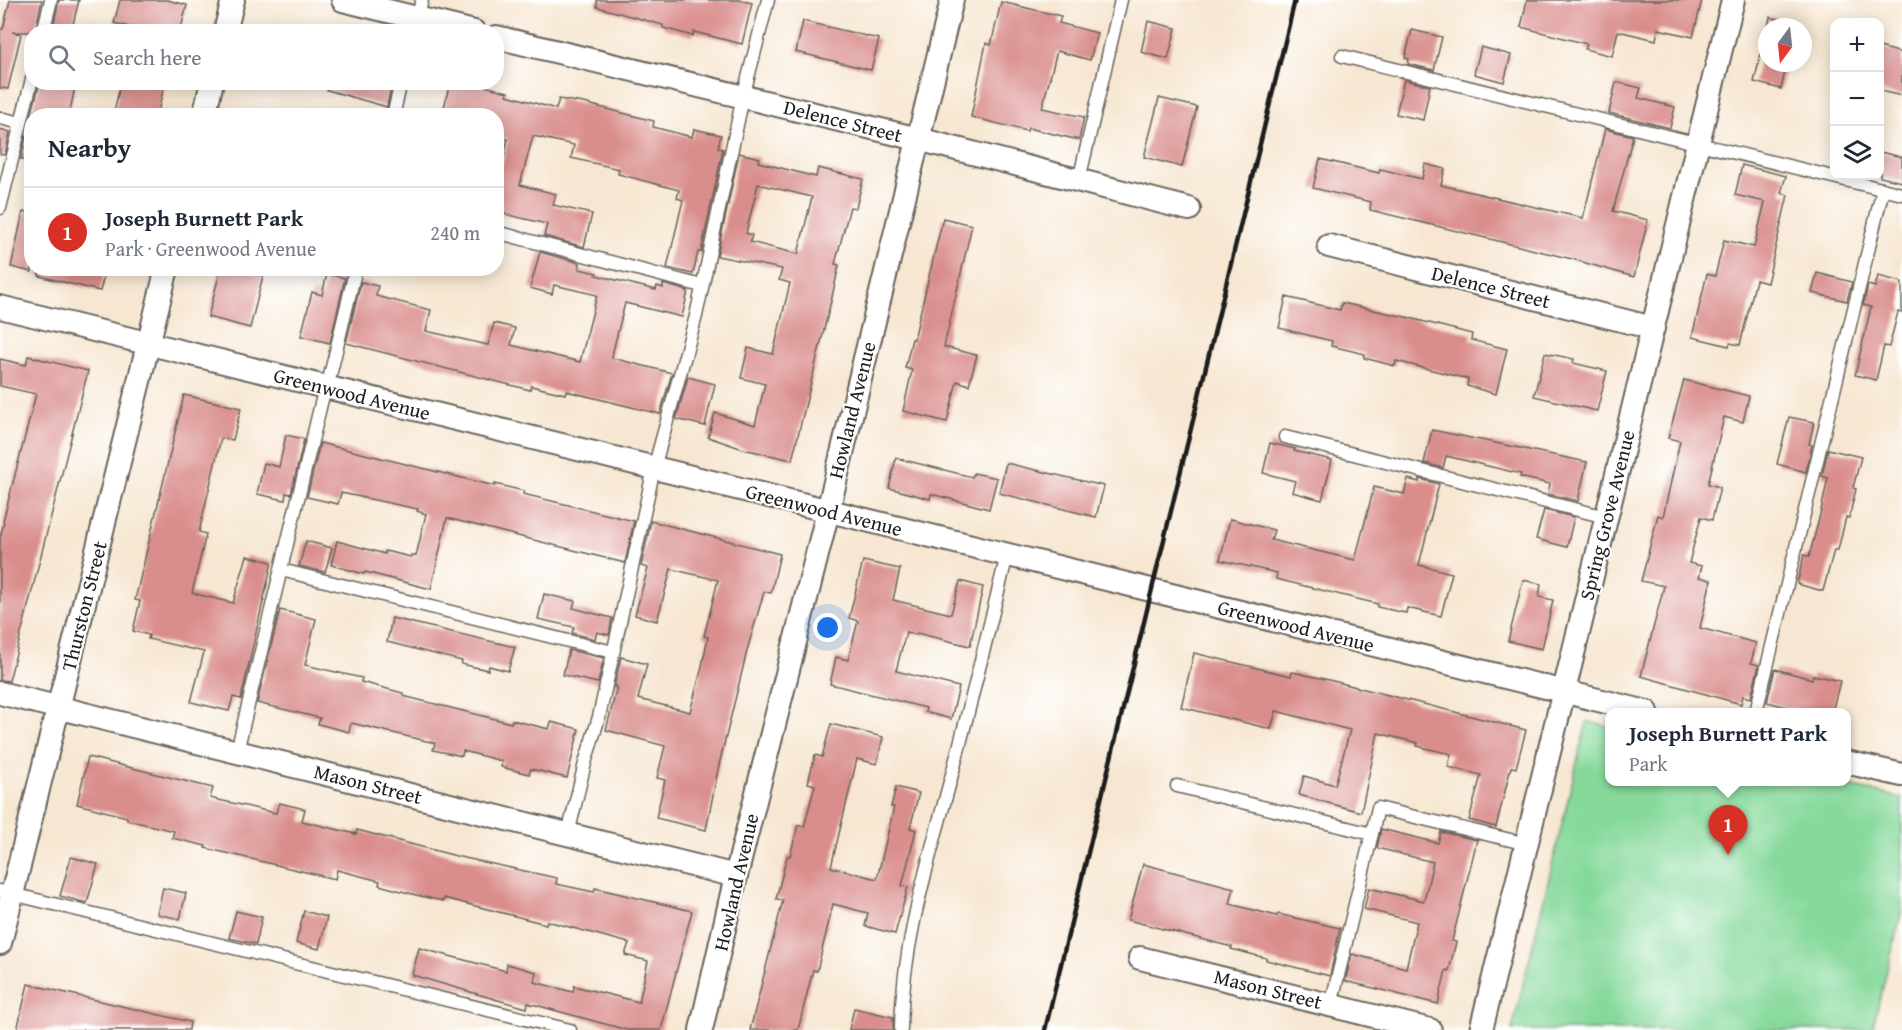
<!DOCTYPE html>
<html lang="en">
<head>
<meta charset="utf-8">
<style>
	body { margin:0; font-family:"Gentium Book Plus",serif; background:#f2f2f3; color:#1f2937 }
	.controls { position:absolute; right:18px; top:18px; display:grid; overflow:hidden; border-radius:12px; box-shadow:0 3px 15px #0003 }
	.controls button { width:54px; height:54px; display:grid; place-items:center; padding:0; border:0; border-bottom:2px solid #e0e1e3; background:#fff; color:#1f2937; font:30px sans-serif }
	.compass { position:absolute; left:1758px; top:18px; width:54px; height:54px; border-radius:50%; background:#fff; box-shadow:0 3px 15px #0003; rotate:195deg }
	.you { position:absolute; left:828px; top:628px; width:21px; height:21px; margin:-15px; border:4px solid #fff; border-radius:50%; background:#1a73e8; box-shadow:0 0 0 9px #1a73e833 }
	.badge { display:grid; place-items:center; width:39px; height:39px; border-radius:50%; background:#d93025; color:#fff; font-size:20px; font-weight:700 }
	.pin { position:absolute; translate:-50% -50px; filter:drop-shadow(0 2px 3px #0008) }
	.pin::after { content:''; position:absolute; top:32px; width:21px; height:18px; background:inherit; clip-path:polygon(0 0,100% 0,50% 100%) }
	.popup { position:absolute; left:1605px; top:708px; width:246px; height:78px; box-sizing:border-box; display:grid; place-content:center; border-radius:12px; background:#fff; filter:drop-shadow(0 2px 4px #0005); font-size:20px; white-space:nowrap; color:#747a83 }
	.popup b { font-size:22px; color:#1f2937 }
	.popup::after { content:''; position:absolute; left:50%; top:100%; margin-left:-12px; border:12px solid transparent; border-top-color:#fff }
	.list { margin:0; padding:0; list-style:none }
	h2 { display:flex; justify-content:space-between; align-items:center; height:78px; margin:0; padding:0 24px; font-size:26px }
	h2 small { font-size:20px; font-weight:400; color:#747a83 }
	.list li { display:grid; grid-template-columns:39px 1fr auto; gap:18px; align-items:center; box-sizing:border-box; height:90px; padding:0 24px; border-top:2px solid #e0e1e3 }
	.list b { display:block; font-size:22px; white-space:nowrap }
	.list p { margin:0; font-size:20px; white-space:nowrap; color:#747a83 }
	.list em { font-size:20px; font-style:normal; color:#747a83 }
	.icon { flex:none; width:33px; height:33px; fill:none; stroke:currentColor; stroke-width:2; stroke-linecap:round; stroke-linejoin:round }
	.map { position:relative; flex:none; width:1902px; height:1030px; overflow:hidden }
	.search { position:absolute; background:#fff; box-shadow:0 3px 15px #0003; left:24px; top:24px; width:480px; height:66px; display:flex; align-items:center; gap:15px; box-sizing:border-box; padding:0 21px; border-radius:24px; color:#747a83; font-size:22px }
	.panel { position:absolute; background:#fff; box-shadow:0 3px 15px #0003; left:24px; top:108px; width:480px; height:168px; border-radius:24px }
	.map>svg:first-child { display:block }
	.green { fill:#86d99b; stroke:#517a5c; stroke-width:1.5 }
	.building { fill:#d98e8c; fill-rule:evenodd }
	.lines { fill:none; stroke-linecap:round; stroke-linejoin:round }
	.lane-casing { stroke:#69635c; stroke-width:15 }
	.street-casing { stroke:#69635c; stroke-width:26 }
	.lane { stroke:#fff; stroke-width:12 }
	.street { stroke:#fff; stroke-width:22 }
	.rail { stroke:#1c1c1c; stroke-width:4.5 }
	.labels { text-anchor:middle; stroke-width:4.5; stroke-linejoin:round; paint-order:stroke }
	.street-label { font-size:20px; fill:#1c1c1c; stroke:#fff }
</style>
</head>
<body>
<div class="map">
<svg width="1902" height="1030" viewBox="0 0 1902 1030">
	<rect width="100%" height="100%" fill="#fff"/>
	<filter id="ink" filterUnits="userSpaceOnUse"><feTurbulence type="fractalNoise" baseFrequency=".0167" numOctaves="2"/><feDisplacementMap in="SourceGraphic" scale="12" xChannelSelector="R" yChannelSelector="G"/><feConvolveMatrix kernelMatrix="1 2 1 2 8 2 1 2 1" color-interpolation-filters="sRGB"/></filter>
	<filter id="wash" filterUnits="userSpaceOnUse"><feTurbulence type="fractalNoise" baseFrequency=".008" numOctaves="4" result="noise"/><feDisplacementMap in="SourceGraphic" scale="24" xChannelSelector="R" yChannelSelector="G"/><feGaussianBlur stdDeviation="1.35" result="paint"/><feColorMatrix in="noise" values="0 0 0 0 0 0 0 0 0 0 0 0 0 0 0 0 0 1.4 0 .05"/><feComposite in="paint" operator="in"/></filter>
	<g filter="url(#wash)">
		<rect width="100%" height="100%" fill="#f7e7d2"/>
		<!-- green -->
		<polygon class="green" points="1587,721 1609,727 1610,782 1833,782 1902,798 1902,911 1872,1030 1512,1030"/>
		<g id="blocks">
			<!-- building -->
			<g class="building">
				<polygon points="10,0 42,0 35,32 12,32 21,34 8,89 0,88 0,29 3,29"/>
				<polygon points="59,0 79,0 71,32 52,32"/>
				<polygon points="120,0 167,0 187,5 180,32 147,32 114,23"/>
				<polygon points="597,0 740,0 752,3 742,44 694,32 693,36 663,28 663,25 597,7"/>
				<polygon points="1527,0 1702,0 1693,37 1658,29 1656,40 1618,31 1612,56 1585,49 1587,44 1521,27"/>
				<polygon points="1001,2 1061,16 1059,23 1097,33 1090,60 1057,51 1042,108 1084,117 1079,140 1028,128 1027,131 971,117 986,43 991,45"/>
				<polygon points="1770,17 1797,24 1796,27 1768,27"/>
				<polygon points="803,21 879,39 871,70 796,52"/>
				<polygon points="1148,21 1176,28 1168,59 1141,52"/>
				<polygon points="1767,29 1767,63 1787,63 1781,89 1754,82"/>
				<polygon points="1412,30 1442,37 1434,70 1408,64 1409,59 1405,58"/>
				<polygon points="1481,47 1511,55 1504,82 1474,74"/>
				<polygon points="1880,47 1902,53 1902,96 1880,91"/>
				<polygon points="1404,80 1430,86 1423,120 1396,114"/>
				<polygon points="40,82 76,82 69,116 31,116"/>
				<polygon points="121,82 165,82 157,116 113,116"/>
				<polygon points="328,82 392,82 387,107 327,90"/>
				<polygon points="450,82 481,82 480,85 508,92 507,95 556,109 559,99 584,103 654,121 653,127 692,137 694,129 721,135 718,148 723,149 701,252 698,252 693,274 667,268 683,200 677,198 679,190 618,174 619,169 571,158 574,145 533,136 520,185 556,194 553,205 592,214 584,247 544,236 547,224 496,212 496,189 508,139 496,137 496,116 456,116 443,112"/>
				<polygon points="1616,82 1641,88 1638,98 1675,107 1670,128 1609,113"/>
				<polygon points="1159,98 1197,107 1182,167 1144,157"/>
				<polygon points="0,129 10,132 5,155 0,154"/>
				<polygon points="1605,129 1633,136 1613,211 1648,220 1634,277 1572,259 1370,210 1371,202 1313,188 1320,159 1379,173 1380,169 1422,179 1425,164 1445,169 1441,185 1583,218"/>
				<polygon points="26,136 32,137 32,161 21,159"/>
				<polygon points="1880,152 1902,157 1902,182 1880,177"/>
				<path d="M739 153 760 158 758 162 816 177 818 168 863 179 856 208 850 207 835 264 839 265 832 297 792 460 743 449 708 437 715 413 755 425 765 384 741 378 748 348 773 354 790 283 779 280 782 269 717 256ZM758 184 812 197 798 254 750 242 752 235 746 233Z"/>
				<polygon points="1742,165 1786,176 1781,193 1788,195 1767,283 1756,280 1740,345 1730,343 1729,346 1692,337 1707,274 1715,276 1724,240 1754,247 1765,202 1735,195"/>
				<polygon points="23,212 32,213 32,272 11,267"/>
				<polygon points="943,218 972,225 944,347 977,355 969,385 957,381 947,422 903,411 912,370 905,368 912,339 914,339"/>
				<polygon points="540,252 580,263 579,269 597,273 596,275 656,290 657,286 663,288 663,284 688,291 682,317 625,303 613,351 612,358 672,373 660,414 566,391 565,394 531,386 530,390 346,343 361,282 378,286 376,296 431,310 426,331 488,345 494,323 515,328 511,345 580,362 597,295 554,285 552,294 530,288"/>
				<polygon points="40,268 106,268 100,291 39,276"/>
				<polygon points="221,268 265,268 250,328 208,317"/>
				<polygon points="1817,273 1852,282 1847,301 1812,293"/>
				<polygon points="327,274 345,278 330,343 301,336 312,292 322,295"/>
				<polygon points="1878,276 1902,282 1902,313 1898,312 1889,347 1884,346 1876,380 1855,375 1871,307 1863,305 1868,285 1875,287"/>
				<polygon points="1286,297 1340,310 1342,303 1410,318 1472,334 1471,340 1507,349 1496,394 1467,386 1468,379 1396,361 1395,366 1364,358 1365,354 1331,346 1332,341 1279,328"/>
				<polygon points="1545,353 1574,359 1573,363 1607,371 1597,411 1534,396"/>
				<polygon points="28,356 88,371 9,681 0,680 0,538 4,522 3,521 36,394 0,386 0,359 26,365"/>
				<polygon points="688,377 715,384 705,426 676,419"/>
				<polygon points="1684,380 1749,396 1743,422 1724,417 1708,484 1720,487 1712,520 1701,517 1689,563 1702,566 1699,577 1711,580 1700,628 1756,643 1751,663 1759,665 1751,698 1743,696 1741,704 1641,676 1664,586 1641,581 1658,515 1663,517 1680,441 1668,438"/>
				<polygon points="184,395 241,408 233,440 221,438 199,532 206,534 192,593 233,603 247,556 272,562 241,699 233,697 229,711 191,702 204,652 148,639 149,635 133,631 140,601 135,600"/>
				<polygon points="1789,417 1814,422 1809,444 1812,445 1806,472 1777,464"/>
				<polygon points="1432,430 1587,462 1578,501 1548,494 1550,484 1520,477 1521,474 1446,456 1443,468 1424,463"/>
				<polygon points="286,435 304,439 291,494 286,493 285,500 257,494 264,463 279,467"/>
				<polygon points="320,443 495,486 495,484 524,491 523,494 634,521 625,563 447,518 431,589 365,572 364,574 331,565 337,541 385,554 385,551 411,557 411,555 416,556 426,514 417,511 418,509 341,493 338,504 307,497"/>
				<polygon points="1270,443 1295,449 1294,451 1332,460 1322,500 1292,492 1295,481 1263,473"/>
				<polygon points="1828,449 1861,457 1853,488 1856,489 1849,518 1846,517 1838,550 1834,550 1823,591 1797,584 1804,555 1809,557 1821,511 1828,478 1822,476"/>
				<polygon points="896,458 972,477 974,473 997,478 989,509 931,494 930,499 889,488"/>
				<polygon points="1006,463 1104,486 1096,517 999,493"/>
				<polygon points="1408,479 1419,482 1420,479 1439,484 1419,565 1452,573 1441,616 1407,608 1406,613 1377,607 1378,604 1276,579 1277,573 1220,560 1230,519 1274,530 1271,540 1355,560 1374,487 1404,494"/>
				<polygon points="1544,510 1574,517 1567,547 1536,539"/>
				<polygon points="651,521 780,554 771,593 764,592 748,647 719,765 706,830 656,818 665,780 657,778 665,746 606,730 617,687 614,687 621,657 647,664 638,699 690,712 701,671 708,637 704,636 718,580 671,569 657,621 635,615 648,568 641,566"/>
				<polygon points="306,541 332,548 325,572 299,566"/>
				<polygon points="863,561 900,569 893,600 951,614 960,581 983,587 970,646 917,633 916,635 906,632 896,671 959,687 951,719 925,712 926,708 830,684 836,657 848,660 858,621 849,618"/>
				<polygon points="1523,580 1541,584 1539,597 1553,600 1542,649 1508,641"/>
				<polygon points="544,594 575,601 573,608 612,618 609,635 597,632 595,639 572,633 574,627 538,619"/>
				<polygon points="280,610 316,619 305,665 362,678 361,682 403,693 403,696 511,723 512,720 549,729 551,722 579,729 567,778 531,769 529,774 501,767 502,761 463,751 462,756 433,750 435,743 351,723 349,732 318,724 320,718 257,703"/>
				<polygon points="392,618 515,647 508,671 489,666 488,670 461,664 462,661 387,642"/>
				<polygon points="569,650 604,658 598,683 563,675"/>
				<polygon points="1194,653 1291,676 1292,672 1325,679 1526,730 1516,768 1511,767 1496,827 1469,820 1481,775 1448,767 1451,754 1417,746 1418,743 1378,733 1361,812 1299,795 1304,776 1335,785 1350,730 1276,711 1271,729 1181,707"/>
				<polygon points="1775,669 1812,679 1813,675 1840,681 1832,712 1807,712 1767,702"/>
				<polygon points="831,724 883,737 877,764 857,759 831,867 877,879 894,807 891,807 896,787 919,793 910,828 916,830 902,886 908,887 895,934 865,926 868,913 833,904 817,971 813,970 798,1030 750,1030 783,900 776,899 787,856 790,856 798,825 804,827 815,785 808,783 815,755 822,757"/>
				<polygon points="88,757 213,788 210,798 276,813 279,803 305,809 302,821 356,834 357,830 460,857 557,878 556,884 594,892 595,888 692,911 661,1030 627,1030 528,1003 527,1008 498,1000 412,975 419,948 506,971 507,964 536,972 534,982 573,992 574,986 639,1002 648,961 625,955 629,943 547,921 546,924 444,898 443,901 416,895 379,885 380,881 337,870 335,879 205,848 206,846 172,838 174,831 127,820 127,817 77,804"/>
				<polygon points="1381,829 1438,843 1441,832 1477,840 1452,941 1456,942 1449,971 1446,970 1438,1004 1345,981 1352,954 1406,968 1417,922 1364,909 1369,888 1424,901 1433,862 1377,848"/>
				<polygon points="71,857 98,864 87,903 60,896"/>
				<polygon points="1143,864 1234,888 1230,904 1277,916 1278,914 1340,928 1330,976 1266,960 1266,958 1231,949 1232,947 1128,920"/>
				<polygon points="163,888 186,893 180,919 157,914"/>
				<polygon points="236,911 262,917 256,944 229,938"/>
				<polygon points="304,911 327,917 319,949 296,943"/>
				<polygon points="28,984 190,1022 189,1030 17,1030"/>
				<polygon points="854,1008 893,1017 893,1030 849,1030"/>
			</g>
		</g>
	</g>
	<g filter="url(#ink)">
		<use href="#blocks" fill-opacity="0" stroke="#69635c" stroke-width="1.5"/>
		<g class="lines">
			<!-- lane casing -->
			<g class="lane-casing">
				<g id="lane">
					<polyline points="43,32 51,0"/>
					<polyline points="414,32 422,0"/>
					<polyline points="1342,56 1902,194"/>
					<polyline points="393,116 401,82"/>
					<polyline points="0,118 21,123"/>
					<polyline points="1079,180 1121,0"/>
					<polyline points="0,208 32,79"/>
					<polyline points="496,232 702,286"/>
					<polyline points="327,388 356,268"/>
					<polyline points="1285,437 1606,517"/>
					<polyline points="281,570 613,652"/>
					<polyline points="1756,712 1883,189"/>
					<polyline points="237,751 325,387"/>
					<polyline points="1177,786 1372,834"/>
					<polyline points="568,834 585,763 599,717 654,468 696,316 743,97 768,0"/>
					<polyline points="0,891 570,1030"/>
					<polyline points="1331,1005 1378,808 1527,844"/>
					<path d="M901 1030C902 938 932 851 955 763 973 694 990 624 1007 555"/>
				</g>
			</g>
			<!-- street casing -->
			<g class="street-casing">
				<g id="street">
					<polyline points="343,0 474,32"/>
					<polyline points="225,32 233,0"/>
					<polyline points="496,37 918,139 1189,209"/>
					<polyline points="204,116 212,82"/>
					<polyline points="1329,246 1653,328"/>
					<polyline points="0,307 1647,712"/>
					<polyline points="0,693 736,876"/>
					<polyline points="1846,762 1902,775"/>
					<polyline points="0,943 167,268"/>
					<polyline points="1140,958 1430,1030"/>
					<polyline points="701,1030 736,876 828,511 952,0"/>
					<polyline points="1481,1030 1733,0"/>
				</g>
			</g>
			<!-- lane -->
			<use href="#lane" class="lane"/>
			<!-- street -->
			<use href="#street" class="street"/>
			<!-- rail -->
			<polyline class="rail" points="1045,1030 1295,0"/>
		</g>
	</g>
	<g class="labels">
		<!-- street labels -->
		<g class="street-label">
			<text transform="translate(843 121) rotate(14)" y="7">Delence Street</text>
			<text transform="translate(1491 287) rotate(14)" y="7">Delence Street</text>
			<text transform="translate(352 394) rotate(14)" y="7">Greenwood Avenue</text>
			<text transform="translate(852 410) rotate(-76)" y="7">Howland Avenue</text>
			<text transform="translate(824 510) rotate(14)" y="7">Greenwood Avenue</text>
			<text transform="translate(1607 515) rotate(-76)" y="7">Spring Grove Avenue</text>
			<text transform="translate(84 606) rotate(-76)" y="7">Thurston Street</text>
			<text transform="translate(1296 626) rotate(14)" y="7">Greenwood Avenue</text>
			<text transform="translate(368 784) rotate(14)" y="7">Mason Street</text>
			<text transform="translate(736 882) rotate(-77)" y="7">Howland Avenue</text>
			<text transform="translate(1268 989) rotate(14)" y="7">Mason Street</text>
		</g>
	</g>
</svg>
<div class="controls">
<button>+</button>
<button>−</button>
<button><svg class="icon" aria-label="layers" viewBox="0 0 24 24"><path d="M12 4l9 5-9 5-9-5zM3 14l9 5 9-5"/></svg></button>
</div>
<svg class="compass" viewBox="-18 -18 36 36"><path d="M0-13l5 13h-10z" fill="#e53935"/><path d="M0 13l5-13h-10z" fill="#747a83"/></svg>
<div class="you"></div>
<div class="pin badge" style="left:1728px;top:855px">1</div>
<div class="popup"><b>Joseph Burnett Park</b>Park</div>
<div class="search"><svg class="icon" aria-label="search" viewBox="0 0 24 24"><circle cx="10" cy="10" r="6"/><path d="M15 15l6 6"/></svg>Search here</div>
<section class="panel">
<h2>Nearby<small></small></h2>
<ul class="list">
<li><span class="badge">1</span><div><b>Joseph Burnett Park</b><p>Park · Greenwood Avenue</p></div><em>240 m</em></li>
</ul>
</section>
</div>
</body>
</html>
